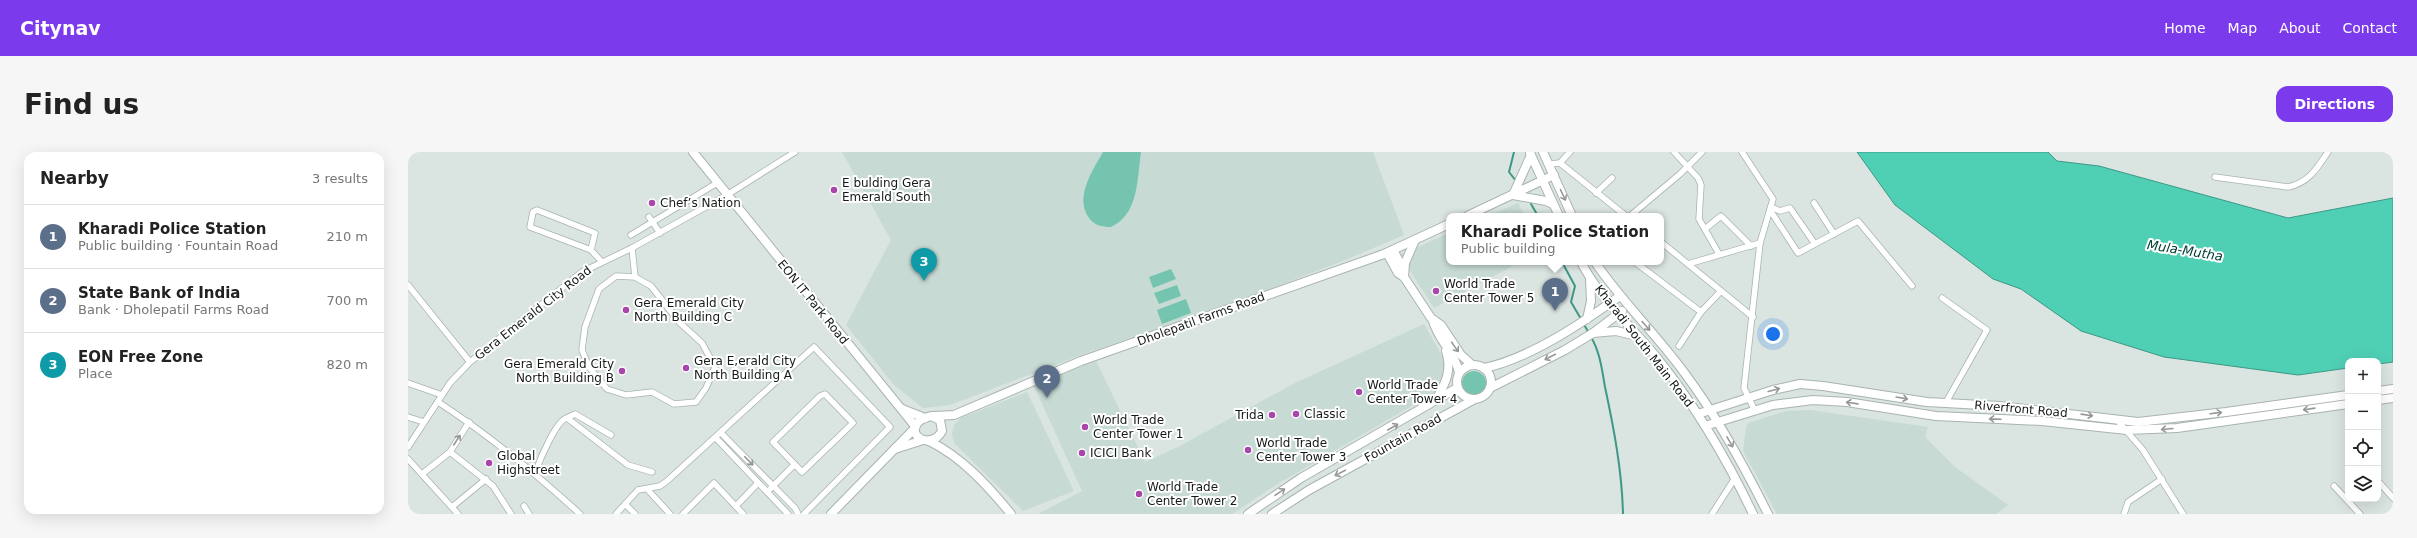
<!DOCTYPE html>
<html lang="en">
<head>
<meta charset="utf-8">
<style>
	body { margin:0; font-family:"DejaVu Sans",sans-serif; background:#f6f6f6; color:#222 }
	.controls { position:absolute; right:12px; bottom:12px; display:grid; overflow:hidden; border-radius:8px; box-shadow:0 4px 16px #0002 }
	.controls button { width:36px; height:36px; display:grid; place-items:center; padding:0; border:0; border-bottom:1px solid #e0e0e0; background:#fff; color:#222; font:20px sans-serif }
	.you { position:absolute; left:1365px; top:182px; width:14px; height:14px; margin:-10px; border:3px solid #fff; border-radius:50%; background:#1a73e8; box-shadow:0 0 0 6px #1a73e833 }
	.badge { display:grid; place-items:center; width:26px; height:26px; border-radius:50%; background:#7c3aed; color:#fff; font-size:13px; font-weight:700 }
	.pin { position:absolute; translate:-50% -33px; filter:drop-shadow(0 1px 2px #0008) }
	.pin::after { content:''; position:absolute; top:21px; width:14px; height:12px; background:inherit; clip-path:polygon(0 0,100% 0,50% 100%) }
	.popup { position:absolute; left:1038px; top:61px; width:218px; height:52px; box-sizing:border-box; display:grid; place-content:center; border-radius:8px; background:#fff; filter:drop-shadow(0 1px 3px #0005); font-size:13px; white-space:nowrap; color:#767676 }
	.popup b { font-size:15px; color:#222 }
	.popup::after { content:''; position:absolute; left:50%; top:100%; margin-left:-8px; border:8px solid transparent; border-top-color:#fff }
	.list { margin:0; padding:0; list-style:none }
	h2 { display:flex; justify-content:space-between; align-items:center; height:52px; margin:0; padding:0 16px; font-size:17px }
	h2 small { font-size:13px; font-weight:400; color:#767676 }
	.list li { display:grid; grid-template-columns:26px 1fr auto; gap:12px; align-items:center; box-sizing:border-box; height:64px; padding:0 16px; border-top:1px solid #e0e0e0 }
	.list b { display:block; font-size:15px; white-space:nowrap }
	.list p { margin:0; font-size:13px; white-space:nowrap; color:#767676 }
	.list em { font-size:13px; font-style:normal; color:#767676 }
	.icon { flex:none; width:22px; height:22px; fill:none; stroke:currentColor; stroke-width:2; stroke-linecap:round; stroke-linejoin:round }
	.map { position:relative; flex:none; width:1985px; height:362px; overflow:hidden; border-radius:12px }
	header { display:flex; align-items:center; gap:24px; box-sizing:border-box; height:56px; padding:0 20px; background:#7c3aed; color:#fff }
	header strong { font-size:19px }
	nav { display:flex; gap:22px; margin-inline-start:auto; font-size:14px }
	.intro { display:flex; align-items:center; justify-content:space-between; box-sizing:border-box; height:96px; padding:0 24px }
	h1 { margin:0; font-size:28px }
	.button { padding:10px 18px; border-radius:12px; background:#7c3aed; color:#fff; font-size:14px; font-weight:700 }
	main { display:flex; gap:24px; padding:0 24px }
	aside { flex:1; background:#fff; border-radius:12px; box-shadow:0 4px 16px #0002 }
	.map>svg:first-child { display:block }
	.built { fill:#c7dad4 }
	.green { fill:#75c4b0 }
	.water { fill:#4fcfb4; stroke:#3e9885 }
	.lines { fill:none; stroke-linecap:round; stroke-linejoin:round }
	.stream { stroke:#3e9885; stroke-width:2 }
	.street-casing { stroke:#a9b3b0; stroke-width:7 }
	.secondary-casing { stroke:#a9b3b0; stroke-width:10 }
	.street { stroke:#fff; stroke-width:5.5 }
	.secondary { stroke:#fff; stroke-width:8 }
	.oneway { stroke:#969897 }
	.poi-dot { fill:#a946ac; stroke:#fff; stroke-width:1.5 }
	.labels { text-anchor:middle; stroke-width:4; stroke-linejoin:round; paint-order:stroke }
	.poi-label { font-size:12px; fill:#151918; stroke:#fff; text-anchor:start }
	.street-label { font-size:12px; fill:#151918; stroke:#fff }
	.water-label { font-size:13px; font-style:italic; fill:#044035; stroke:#fff }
</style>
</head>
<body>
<header>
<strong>Citynav</strong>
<nav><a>Home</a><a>Map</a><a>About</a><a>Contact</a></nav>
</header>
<div class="intro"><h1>Find us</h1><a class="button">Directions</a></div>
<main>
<aside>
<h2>Nearby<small>3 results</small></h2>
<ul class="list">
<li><span class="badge" style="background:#5c6f8a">1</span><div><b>Kharadi Police Station</b><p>Public building · Fountain Road</p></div><em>210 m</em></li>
<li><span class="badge" style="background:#5c6f8a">2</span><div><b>State Bank of India</b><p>Bank · Dholepatil Farms Road</p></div><em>700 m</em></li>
<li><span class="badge" style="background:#0f9aa8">3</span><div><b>EON Free Zone</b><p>Place</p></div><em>820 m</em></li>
</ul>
</aside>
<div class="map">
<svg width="1985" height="362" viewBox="0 0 1985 362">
	<rect width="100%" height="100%" fill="#dae4e1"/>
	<!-- built -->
	<g class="built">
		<polygon points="434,0 965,0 996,83 942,106 834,148 681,200 542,253 515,256 486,233 438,173 483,88"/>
		<polygon points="1110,51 1117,64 1080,64"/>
		<polygon points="1041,81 1041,110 1112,110 1026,156 992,103"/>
		<polygon points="1016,172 1037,209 1035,225 1026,241 871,331 824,362 630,362 674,339 624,230 688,209 737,310 772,294 887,231"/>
		<polygon points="619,240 666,339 615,359 546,291 544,282 546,273 553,266"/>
		<polygon points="1402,258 1520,275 1517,285 1547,315 1600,353 1588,362 1369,362 1335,299 1338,276 1340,271 1378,259"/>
	</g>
	<!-- green -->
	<g class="green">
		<path d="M695 0H733C729 27 731 62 703 75 694 75 686 73 681 66 666 45 685 18 695 0Z"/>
		<polygon points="763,117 768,127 745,136 741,125"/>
		<polygon points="769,133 773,144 751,152 746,141"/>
		<polygon points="778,147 783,161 754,172 749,158"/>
		<circle cx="1066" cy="231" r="12"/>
	</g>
	<!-- water -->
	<polygon class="water" points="1449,0 1640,0 1649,9 1691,14 1880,66 1985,46 1985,210 1970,212 1970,209 1940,209 1940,216 1890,223 1756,205 1673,179 1613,137 1585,127 1487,53"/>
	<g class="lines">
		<!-- stream -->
		<g class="stream">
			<polyline points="1106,0 1101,20 1108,29"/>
			<polyline points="1123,52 1130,64"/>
			<polyline points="1154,110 1167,134 1163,150 1173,167"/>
			<polyline points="1175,171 1181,181"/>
			<path d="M1183 185C1192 200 1194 218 1197 235 1206 277 1214 319 1215 362"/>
		</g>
		<!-- street casing -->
		<g class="street-casing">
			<g id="street">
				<polyline points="1266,0 1290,26 1293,33 1291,67 1311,102"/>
				<polyline points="1334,0 1365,47 1352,91 1336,236 1347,259"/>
				<polyline points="1152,11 1162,0"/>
				<polyline points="1141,12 1152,11 1218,64"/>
				<path d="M1807 25 1880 35C1901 31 1909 16 1920 0"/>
				<polyline points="1188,41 1204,26"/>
				<polyline points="1406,51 1426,82"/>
				<polyline points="1363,55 1372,59 1382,56 1407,92"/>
				<polyline points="1362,58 1390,101 1450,69 1504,134"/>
				<polyline points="1222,64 1272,22 1294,0"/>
				<polyline points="241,65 252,81"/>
				<polyline points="1297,77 1313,64 1343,94"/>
				<polyline points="223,83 309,31"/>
				<polyline points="1253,90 1345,165"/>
				<polyline points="224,96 227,125 208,124 191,137 177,175 174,198 181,215 199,237 218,243 244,240 266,252 288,250 298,236 307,215 294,191 272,171 243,134 227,125"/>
				<polyline points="183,98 122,75 125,60 129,58 187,81 183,98 193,109"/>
				<polyline points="1227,110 1293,160"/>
				<polyline points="1280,112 1352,91"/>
				<polyline points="0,133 62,210"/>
				<polyline points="1534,146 1579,178 1537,252"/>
				<polyline points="1271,194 1293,160 1313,139"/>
				<polyline points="0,231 34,243"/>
				<polygon points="417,242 445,271 394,320 365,290 412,244"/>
				<path d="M30 250C81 283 127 321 172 362"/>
				<polyline points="0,265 16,270"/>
				<polyline points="159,266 167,262 203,283"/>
				<polyline points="1709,268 1735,298 1775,362"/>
				<polyline points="313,281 387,356 390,362"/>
				<polyline points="308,286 380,362"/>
				<polyline points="0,295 42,231 62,210 174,120 224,96 319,43 387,0"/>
				<polyline points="42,300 85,334 103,362"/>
				<polyline points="0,307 50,362"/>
				<path d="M127 321C131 310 148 268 159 266L220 313 244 320"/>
				<polyline points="14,322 42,300 61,270"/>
				<polyline points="1970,329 1985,346"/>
				<polyline points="1926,334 1952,362"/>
				<polyline points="239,337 262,362"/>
				<polyline points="359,340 386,313"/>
				<polyline points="217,352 227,362"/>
				<polyline points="116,354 121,362"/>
				<polyline points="328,354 350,331"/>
				<polyline points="44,355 78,327"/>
				<polyline points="208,362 230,338 252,334 259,329 406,195 482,275 396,362"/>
				<polyline points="275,362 306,331 335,362"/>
				<polyline points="1304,362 1327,326"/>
				<polyline points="1716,362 1720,350 1754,327"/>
			</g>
		</g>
		<!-- secondary casing -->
		<g class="secondary-casing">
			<g id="secondary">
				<polyline points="285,0 507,274"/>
				<polyline points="1135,0 1164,64"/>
				<polyline points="1122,1 1151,64"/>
				<polyline points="1123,3 1105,43 1138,49 1145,52"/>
				<polyline points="1059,64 1146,23"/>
				<polyline points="985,98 996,118"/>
				<polyline points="979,101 990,121 996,125 1023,166 1033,173 1053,203 1064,213"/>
				<path d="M1173 110C1192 147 1224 175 1250 207 1288 255 1319 307 1345 362"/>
				<path d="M1187 110C1214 150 1250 184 1278 223 1310 266 1336 314 1360 362"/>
				<polyline points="996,125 997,111 1007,88"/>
				<polyline points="1179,167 1183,149 1182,126"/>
				<path d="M1025 169C1030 188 1048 202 1051 221"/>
				<polyline points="1185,181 1208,179 1229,184"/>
				<circle cx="1066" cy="230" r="17"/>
				<path d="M1076 216C1121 207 1174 171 1212 144"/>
				<polyline points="1082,236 1157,198 1185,181 1214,159"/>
				<polyline points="1970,239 1985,237"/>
				<path d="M1029 246C1038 231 1044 217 1038 199"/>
				<polyline points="1970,248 1985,246"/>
				<polyline points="494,257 517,266"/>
				<polyline points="1290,262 1365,238 1392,232 1415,234 1519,250 1592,254 1730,270 1818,260 1940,243"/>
				<path d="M523 264 532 268 534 279C529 289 514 293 507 281 506 270 513 267 523 264Z"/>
				<polyline points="526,264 546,263 673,209 976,102 1041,72"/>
				<polyline points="1297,274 1365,253 1405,248 1439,250 1528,264 1634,269 1719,278 1769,276 1940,252"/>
				<path d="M521 289C554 305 580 334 603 362"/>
				<polyline points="487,297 515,288"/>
				<polyline points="423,362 507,276"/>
				<polyline points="840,362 893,326 1049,236"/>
				<polyline points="864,362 901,338 1065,248"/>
			</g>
		</g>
		<!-- street -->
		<use href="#street" class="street"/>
		<!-- secondary -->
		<use href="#secondary" class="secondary"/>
	</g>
	<!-- one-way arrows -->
	<defs><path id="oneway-shaft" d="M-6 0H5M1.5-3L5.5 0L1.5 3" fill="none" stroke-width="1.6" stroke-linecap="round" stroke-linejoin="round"/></defs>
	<g class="oneway">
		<use href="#oneway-shaft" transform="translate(1155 43) rotate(65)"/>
		<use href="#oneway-shaft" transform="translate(1238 174) rotate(49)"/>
		<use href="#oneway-shaft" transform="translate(1047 195) rotate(55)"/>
		<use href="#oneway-shaft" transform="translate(1142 205) rotate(153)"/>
		<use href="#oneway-shaft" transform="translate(1366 238) rotate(-15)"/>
		<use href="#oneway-shaft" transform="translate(1494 246) rotate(10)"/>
		<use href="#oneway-shaft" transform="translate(1444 251) rotate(-172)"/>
		<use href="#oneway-shaft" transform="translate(1901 257) rotate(172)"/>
		<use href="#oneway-shaft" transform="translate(1808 261) rotate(-7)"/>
		<use href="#oneway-shaft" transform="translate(1679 263) rotate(8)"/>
		<use href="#oneway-shaft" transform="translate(1587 267) rotate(-178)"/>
		<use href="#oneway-shaft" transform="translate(985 275) rotate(-30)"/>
		<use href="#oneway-shaft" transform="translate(1759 277) rotate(175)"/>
		<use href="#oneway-shaft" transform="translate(49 288) rotate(-57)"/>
		<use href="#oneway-shaft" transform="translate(1322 290) rotate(60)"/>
		<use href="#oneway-shaft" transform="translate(341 309) rotate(46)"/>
		<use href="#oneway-shaft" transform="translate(932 321) rotate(152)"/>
		<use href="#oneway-shaft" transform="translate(872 340) rotate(-34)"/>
	</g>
	<!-- markers -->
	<g class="poi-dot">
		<circle cx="426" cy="38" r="4"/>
		<circle cx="244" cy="51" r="4"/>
		<circle cx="1028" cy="139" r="4"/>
		<circle cx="218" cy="158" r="4"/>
		<circle cx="278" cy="216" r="4"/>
		<circle cx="214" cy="219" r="4"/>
		<circle cx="951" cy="240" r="4"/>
		<circle cx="888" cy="262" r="4"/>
		<circle cx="864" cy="263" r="4"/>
		<circle cx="677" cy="275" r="4"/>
		<circle cx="840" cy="298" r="4"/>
		<circle cx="674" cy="301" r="4"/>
		<circle cx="81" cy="311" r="4"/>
		<circle cx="731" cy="342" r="4"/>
	</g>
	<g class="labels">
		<!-- poi labels -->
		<g class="poi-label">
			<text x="434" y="35">E bulding Gera<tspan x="434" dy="14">Emerald South</tspan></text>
			<text x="252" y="55">Chef’s Nation</text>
			<text x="1036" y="136">World Trade<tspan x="1036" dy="14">Center Tower 5</tspan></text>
			<text x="226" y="155">Gera Emerald City<tspan x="226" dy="14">North Building C</tspan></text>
			<text x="286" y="213">Gera E,erald City<tspan x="286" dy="14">North Building A</tspan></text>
			<text x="206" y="216" text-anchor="end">Gera Emerald City<tspan x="206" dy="14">North Building B</tspan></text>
			<text x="959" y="237">World Trade<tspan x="959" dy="14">Center Tower 4</tspan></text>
			<text x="896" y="266">Classic</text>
			<text x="856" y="267" text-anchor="end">Trida</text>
			<text x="685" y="272">World Trade<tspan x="685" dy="14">Center Tower 1</tspan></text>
			<text x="848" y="295">World Trade<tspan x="848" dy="14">Center Tower 3</tspan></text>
			<text x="682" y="305">ICICI Bank</text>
			<text x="89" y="308">Global<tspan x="89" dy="14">Highstreet</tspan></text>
			<text x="739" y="339">World Trade<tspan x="739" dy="14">Center Tower 2</tspan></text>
		</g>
		<!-- street labels -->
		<g class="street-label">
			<text transform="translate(405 150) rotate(51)" y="4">EON IT Park Road</text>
			<text transform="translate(125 161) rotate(-38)" y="4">Gera Emerald City Road</text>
			<text transform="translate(793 167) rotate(-20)" y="4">Dholepatil Farms Road</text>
			<text transform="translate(1236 194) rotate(52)" y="4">Kharadi South Main Road</text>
			<text transform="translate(1613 257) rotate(5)" y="4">Riverfront Road</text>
			<text transform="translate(995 286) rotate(-29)" y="4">Fountain Road</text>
		</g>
		<!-- water labels -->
		<g class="water-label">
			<text transform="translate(1777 98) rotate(9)" y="5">Mula-Mutha</text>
		</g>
	</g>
</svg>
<div class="controls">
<button>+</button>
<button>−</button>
<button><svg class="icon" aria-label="locate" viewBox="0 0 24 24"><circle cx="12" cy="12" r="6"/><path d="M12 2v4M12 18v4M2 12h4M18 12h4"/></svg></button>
<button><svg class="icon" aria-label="layers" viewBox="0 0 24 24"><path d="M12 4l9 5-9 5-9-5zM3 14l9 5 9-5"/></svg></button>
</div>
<div class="you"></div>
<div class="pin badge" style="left:1147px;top:159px;background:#5c6f8a">1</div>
<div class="popup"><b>Kharadi Police Station</b>Public building</div>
<div class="pin badge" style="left:639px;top:246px;background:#5c6f8a">2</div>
<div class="pin badge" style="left:516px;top:129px;background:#0f9aa8">3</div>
</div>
</main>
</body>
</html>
